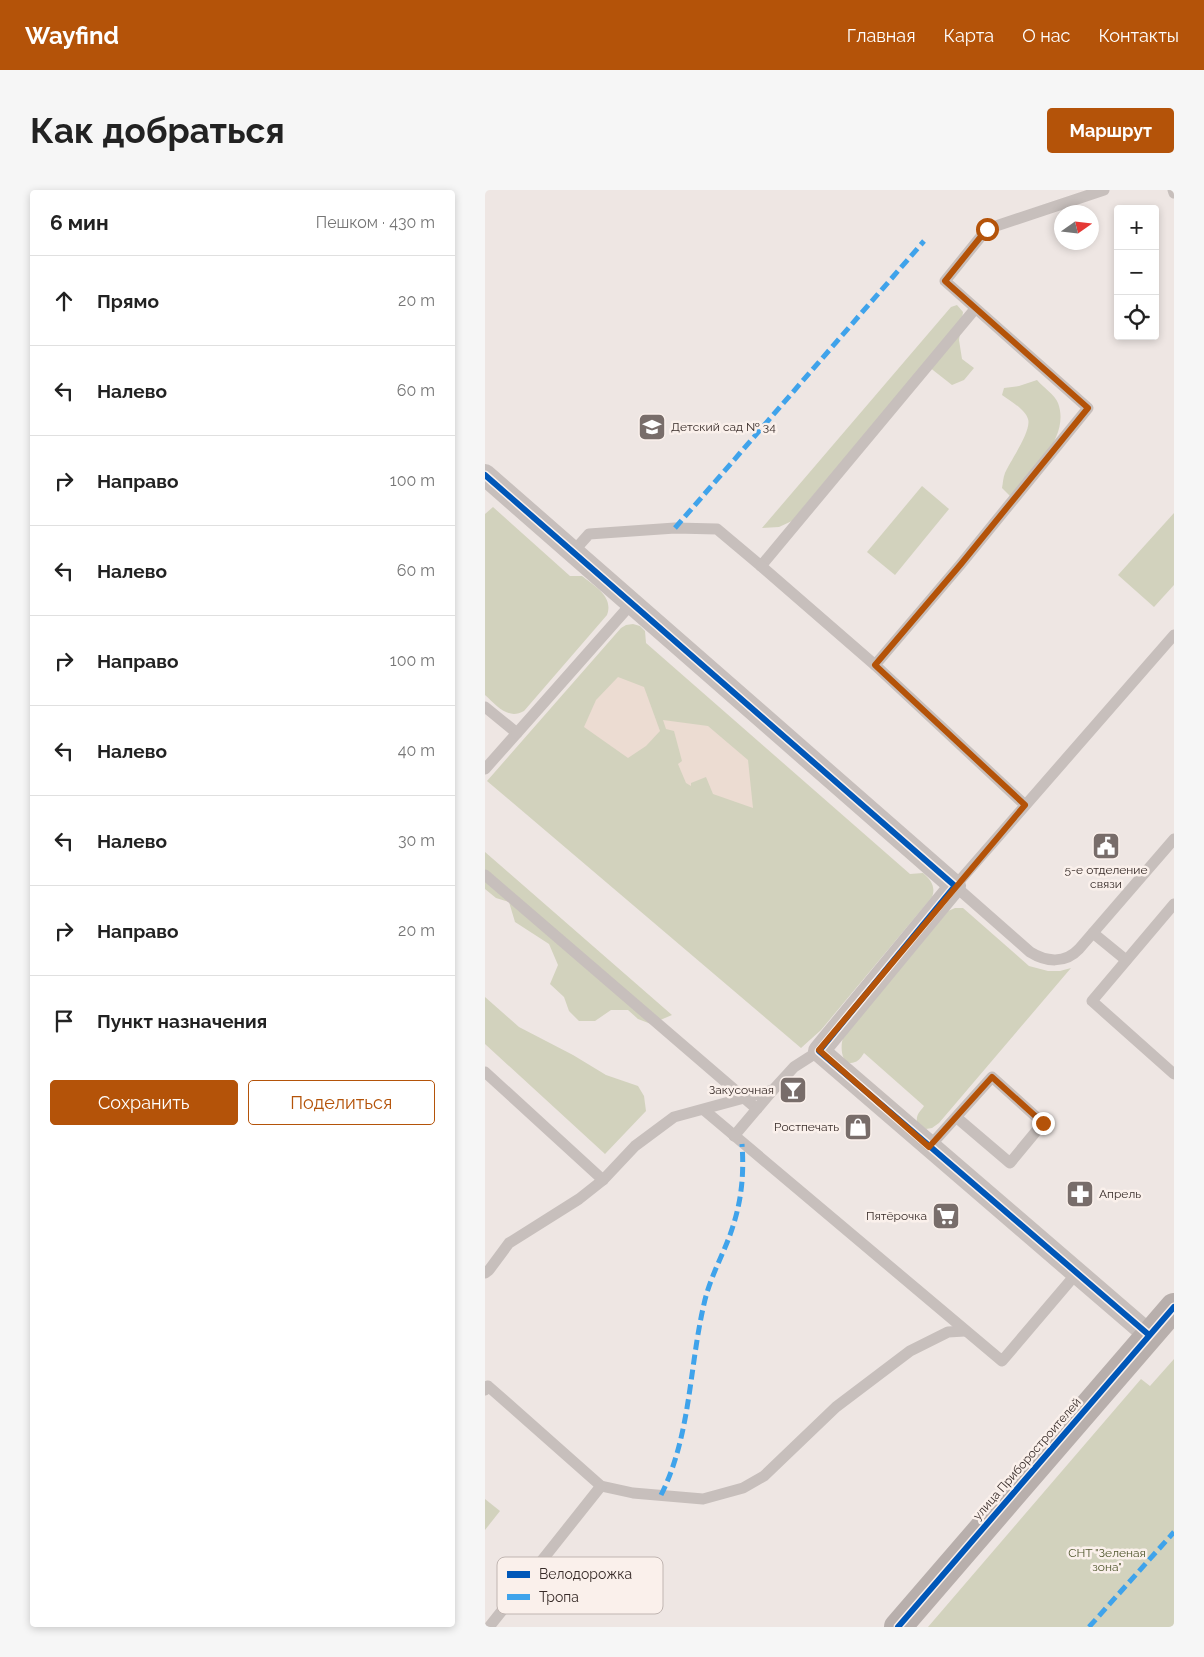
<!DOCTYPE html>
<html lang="ru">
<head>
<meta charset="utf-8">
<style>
	body { margin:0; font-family:Raleway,sans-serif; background:#f6f6f6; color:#222 }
	.controls { position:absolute; right:15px; top:15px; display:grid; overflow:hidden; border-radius:5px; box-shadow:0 2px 8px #0003 }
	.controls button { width:45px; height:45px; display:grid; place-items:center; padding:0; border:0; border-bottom:1px solid #e0e0e0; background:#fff; color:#222; font:25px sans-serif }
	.compass { position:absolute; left:569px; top:15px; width:45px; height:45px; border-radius:50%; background:#fff; box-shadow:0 2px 8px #0003; rotate:76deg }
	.stop { position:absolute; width:15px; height:15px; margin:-11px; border:4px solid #b45309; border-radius:50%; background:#fff }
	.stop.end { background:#b45309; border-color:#fff; box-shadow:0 1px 5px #0008 }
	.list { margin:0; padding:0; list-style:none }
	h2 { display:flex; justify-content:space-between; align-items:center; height:65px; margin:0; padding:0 20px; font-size:21px }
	h2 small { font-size:16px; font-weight:400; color:#767676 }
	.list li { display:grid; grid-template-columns:32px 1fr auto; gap:15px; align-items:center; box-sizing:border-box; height:90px; padding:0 20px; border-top:1px solid #e0e0e0 }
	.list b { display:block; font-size:19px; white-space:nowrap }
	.list em { font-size:16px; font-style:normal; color:#767676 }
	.actions { display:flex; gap:10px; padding:15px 20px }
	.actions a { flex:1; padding:11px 0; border:1px solid #b45309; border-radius:5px; text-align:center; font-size:18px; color:#b45309 }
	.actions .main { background:#b45309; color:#fff }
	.icon { flex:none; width:28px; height:28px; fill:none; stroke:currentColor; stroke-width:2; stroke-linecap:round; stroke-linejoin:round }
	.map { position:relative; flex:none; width:689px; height:1437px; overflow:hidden; border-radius:5px }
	header { display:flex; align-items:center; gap:30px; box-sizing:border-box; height:70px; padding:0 25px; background:#b45309; color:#fff }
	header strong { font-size:24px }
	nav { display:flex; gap:28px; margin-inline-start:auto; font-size:18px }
	.intro { display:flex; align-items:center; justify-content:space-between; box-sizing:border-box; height:120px; padding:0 30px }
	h1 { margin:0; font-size:35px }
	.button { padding:12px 22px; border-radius:5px; background:#b45309; color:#fff; font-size:18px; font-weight:700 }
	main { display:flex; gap:30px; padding:0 30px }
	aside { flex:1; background:#fff; border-radius:5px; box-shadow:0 2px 8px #0003 }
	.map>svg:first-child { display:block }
	.green { fill:#d2d2bd }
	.plaza { fill:#ecdcd2 }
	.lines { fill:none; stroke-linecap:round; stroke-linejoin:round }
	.lane { stroke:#c7bfbc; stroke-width:11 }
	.street { stroke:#c7bfbc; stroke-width:22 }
	.secondary { stroke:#b8afac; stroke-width:28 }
	.quiet { stroke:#3fa3eb; stroke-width:5; stroke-dasharray:10 5; stroke-linecap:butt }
	.cycleway-casing { stroke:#faf0eb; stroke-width:9 }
	.cycleway { stroke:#0057b8; stroke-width:6 }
	.route { stroke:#b45309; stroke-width:6 }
	.labels { text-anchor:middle; stroke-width:5; stroke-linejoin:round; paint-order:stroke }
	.poi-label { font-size:12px; fill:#382c29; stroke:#faf0eb; text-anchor:end }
	.street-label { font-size:12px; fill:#382c29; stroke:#faf0eb }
	.park-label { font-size:12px; fill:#4f562d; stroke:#faf0eb }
	.key { fill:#faf0eb; stroke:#c0b5b1; stroke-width:1 }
	.key-label { font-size:14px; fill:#382c29 }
</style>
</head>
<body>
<header>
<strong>Wayfind</strong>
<nav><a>Главная</a><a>Карта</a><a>О нас</a><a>Контакты</a></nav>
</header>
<div class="intro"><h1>Как добраться</h1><a class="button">Маршрут</a></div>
<main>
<aside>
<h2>6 мин<small>Пешком · 430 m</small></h2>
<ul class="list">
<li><svg class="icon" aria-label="ahead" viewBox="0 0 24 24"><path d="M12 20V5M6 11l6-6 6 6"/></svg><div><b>Прямо</b></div><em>20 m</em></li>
<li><svg class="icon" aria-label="left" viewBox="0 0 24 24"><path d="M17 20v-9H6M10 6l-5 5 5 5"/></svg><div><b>Налево</b></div><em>60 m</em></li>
<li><svg class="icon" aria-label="right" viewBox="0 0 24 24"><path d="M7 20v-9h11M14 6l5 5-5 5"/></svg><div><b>Направо</b></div><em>100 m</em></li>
<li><svg class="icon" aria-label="left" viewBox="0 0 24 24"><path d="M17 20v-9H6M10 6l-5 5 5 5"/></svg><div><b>Налево</b></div><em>60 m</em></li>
<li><svg class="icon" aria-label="right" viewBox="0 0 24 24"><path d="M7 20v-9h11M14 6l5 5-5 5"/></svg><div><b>Направо</b></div><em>100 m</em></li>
<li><svg class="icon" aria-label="left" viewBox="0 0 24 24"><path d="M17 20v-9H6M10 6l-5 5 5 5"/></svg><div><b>Налево</b></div><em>40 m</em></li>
<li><svg class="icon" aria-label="left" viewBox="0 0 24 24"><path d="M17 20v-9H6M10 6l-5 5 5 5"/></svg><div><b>Налево</b></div><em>30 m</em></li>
<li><svg class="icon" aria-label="right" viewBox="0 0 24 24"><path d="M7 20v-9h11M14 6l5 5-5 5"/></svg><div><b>Направо</b></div><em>20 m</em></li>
<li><svg class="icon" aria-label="arrive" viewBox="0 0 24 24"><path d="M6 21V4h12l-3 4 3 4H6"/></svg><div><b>Пункт назначения</b></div></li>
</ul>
<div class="actions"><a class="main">Сохранить</a><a>Поделиться</a></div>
</aside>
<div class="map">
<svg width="689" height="1437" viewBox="0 0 689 1437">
	<rect width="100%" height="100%" fill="#eee6e3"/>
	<!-- green -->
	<g class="green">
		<polygon points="472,115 478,122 474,150 477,169 489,178 479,190 467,195 439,173 307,331 294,337 277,338 466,117"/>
		<path d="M552 190C558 197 570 205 573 213 586 248 546 282 525 306L517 298C518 293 518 288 520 283 525 271 547 241 543 229 540 219 525 211 517 205L519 198 534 196Z"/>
		<polygon points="437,296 464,319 410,385 382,362"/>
		<path d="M8 317 85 386H97C109 396 129 406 122 425L39 521C23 530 12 516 0 505V324Z"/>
		<polygon points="689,323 689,395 669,417 633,385"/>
		<path d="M148 434 155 436 160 441 161 453 425 684 438 683C446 690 451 697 447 707L336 840 316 858 2 591 136 438 141 435Z"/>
		<polygon points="0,662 187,825 166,834 153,829 143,820 126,820 110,831 94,831 84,821 79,807 65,794 73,775 64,754 30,732 24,712 11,708 0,699"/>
		<path d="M470 718H478L544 776 563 781H575L586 778 454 933 447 938 441 939 432 932C431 924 435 922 439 916L379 863C377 866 374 871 370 872 356 878 355 856 358 848L463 721Z"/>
		<polygon points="0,807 34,837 88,865 121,885 153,896 159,906 161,921 120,964 0,854"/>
		<polygon points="689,1169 689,1437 443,1437 656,1189 665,1196"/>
		<polygon points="0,1309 15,1321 0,1340"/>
	</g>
	<!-- plaza -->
	<g class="plaza">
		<polygon points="133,487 159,497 175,541 161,556 143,568 99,537 111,510"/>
		<polygon points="178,530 223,536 263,570 268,618 228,604 221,587 206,593 206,596 201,593 193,574 197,571 189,541 181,539"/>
	</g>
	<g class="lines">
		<!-- lane -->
		<g class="lane">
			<polyline points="688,0 689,3"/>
			<polyline points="88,362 104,344 190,338 232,339 276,376 490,119"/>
			<polyline points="276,376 390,475"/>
			<path d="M689 445 470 696 545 762C561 772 580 774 594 759L689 649"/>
			<polyline points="0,517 32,543 0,579"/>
			<polyline points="32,543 147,413"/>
			<polyline points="540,615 390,475 476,374 603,218 460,91 502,39 619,0"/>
			<polyline points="0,685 272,919"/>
			<polyline points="689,714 607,811 689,884"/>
			<polyline points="608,743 641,770"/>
			<polyline points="0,882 118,990 150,956 189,927 288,900"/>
			<polyline points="219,920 517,1171 591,1084"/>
			<polyline points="249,946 288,900 309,877 334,861"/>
			<polyline points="444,957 507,887 558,933 525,973 471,927"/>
			<polyline points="0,1083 4,1080 24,1053 94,1009 118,990"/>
			<polyline points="0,1200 3,1196 116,1296 148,1303 218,1309 258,1298 279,1286 351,1217 425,1161 463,1142 480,1141"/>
			<polyline points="4,1437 116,1296"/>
		</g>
		<!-- street -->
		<polyline class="street" points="0,285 470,696 334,861 664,1145"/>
		<!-- secondary -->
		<polyline class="secondary" points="413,1437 689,1117"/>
		<!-- quiet -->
		<g class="quiet">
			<polyline points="190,338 439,51"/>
			<path d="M176 1305C206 1245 204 1178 219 1114 225 1086 240 1062 248 1036 257 1008 259 983 257 954"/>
			<polyline points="604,1437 689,1342"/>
		</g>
		<!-- cycleway casing -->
		<g class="cycleway-casing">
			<g id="cycleway">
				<polyline points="0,285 470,696 334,861 664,1145"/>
				<polyline points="413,1437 689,1117"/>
			</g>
		</g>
		<!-- cycleway -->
		<use href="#cycleway" class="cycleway"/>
	</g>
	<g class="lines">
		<!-- route -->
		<polyline class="route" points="502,39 460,91 603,218 476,374 390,475 540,615 334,860 444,957 507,887 558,933"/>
	</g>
	<!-- icons -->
	<defs>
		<g id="school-square" transform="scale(1.4375)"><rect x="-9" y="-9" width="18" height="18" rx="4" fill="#786d6a" stroke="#faf0eb"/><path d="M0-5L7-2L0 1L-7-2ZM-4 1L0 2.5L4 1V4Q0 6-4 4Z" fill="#fff"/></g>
		<g id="civic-square" transform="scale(1.4375)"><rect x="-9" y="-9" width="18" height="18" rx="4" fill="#786d6a" stroke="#faf0eb"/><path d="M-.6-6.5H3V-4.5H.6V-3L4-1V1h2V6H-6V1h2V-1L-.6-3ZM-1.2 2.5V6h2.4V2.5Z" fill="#fff"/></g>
		<g id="bar-square" transform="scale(1.4375)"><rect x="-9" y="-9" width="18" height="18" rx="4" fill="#786d6a" stroke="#faf0eb"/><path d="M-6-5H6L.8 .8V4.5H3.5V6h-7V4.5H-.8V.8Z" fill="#fff"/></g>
		<g id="shop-square" transform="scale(1.4375)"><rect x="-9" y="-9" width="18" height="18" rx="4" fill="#786d6a" stroke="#faf0eb"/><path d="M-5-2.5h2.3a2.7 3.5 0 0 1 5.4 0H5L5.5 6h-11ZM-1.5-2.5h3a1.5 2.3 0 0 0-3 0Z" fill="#fff"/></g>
		<g id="pharmacy-square" transform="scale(1.4375)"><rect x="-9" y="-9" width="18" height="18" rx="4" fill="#786d6a" stroke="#faf0eb"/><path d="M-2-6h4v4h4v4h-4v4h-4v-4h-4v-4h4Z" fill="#fff"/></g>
		<g id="supermarket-square" transform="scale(1.4375)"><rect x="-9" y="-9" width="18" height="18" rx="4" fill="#786d6a" stroke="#faf0eb"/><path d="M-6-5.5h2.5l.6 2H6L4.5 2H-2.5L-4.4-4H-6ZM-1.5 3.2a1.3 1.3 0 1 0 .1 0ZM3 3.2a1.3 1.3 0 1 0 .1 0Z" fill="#fff"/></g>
	</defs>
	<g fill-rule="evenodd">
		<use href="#school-square" x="167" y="237"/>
		<use href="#civic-square" x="621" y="656"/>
		<use href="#bar-square" x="308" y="900"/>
		<use href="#shop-square" x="373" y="937"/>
		<use href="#pharmacy-square" x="595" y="1004"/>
		<use href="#supermarket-square" x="461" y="1026"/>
	</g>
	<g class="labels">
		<!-- poi labels -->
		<g class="poi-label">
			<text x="186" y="241" text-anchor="start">Детский сад № 34</text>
			<text x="621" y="684" text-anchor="middle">5-е отделение<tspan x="621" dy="14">связи</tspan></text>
			<text x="289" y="904">Закусочная</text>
			<text x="354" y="941">Ростпечать</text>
			<text x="614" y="1008" text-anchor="start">Апрель</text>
			<text x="442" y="1030">Пятёрочка</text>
		</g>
		<!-- street labels -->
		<g class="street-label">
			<text transform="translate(542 1269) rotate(-49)" y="4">улица Приборостроителей</text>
		</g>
		<!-- park labels -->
		<g class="park-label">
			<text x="622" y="1367">СНТ "Зеленая<tspan x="622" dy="14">зона"</tspan></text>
		</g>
	</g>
	<!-- legend -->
	<rect x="12" y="1367" width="166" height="57" rx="8" class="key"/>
	<rect x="22" y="1381" width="23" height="7" fill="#0057b8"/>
	<rect x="22" y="1404" width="23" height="6" fill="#3fa3eb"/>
	<g class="key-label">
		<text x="54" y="1389">Велодорожка</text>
		<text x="54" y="1412">Тропа</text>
	</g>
</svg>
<div class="controls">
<button>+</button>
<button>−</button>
<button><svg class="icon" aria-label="locate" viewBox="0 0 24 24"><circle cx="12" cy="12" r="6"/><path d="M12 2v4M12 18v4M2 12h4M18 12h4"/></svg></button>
</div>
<svg class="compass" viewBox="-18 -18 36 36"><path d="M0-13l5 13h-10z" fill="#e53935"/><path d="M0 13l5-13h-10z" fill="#767676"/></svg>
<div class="stop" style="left:502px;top:39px"></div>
<div class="stop end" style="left:558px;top:933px"></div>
</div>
</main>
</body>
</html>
